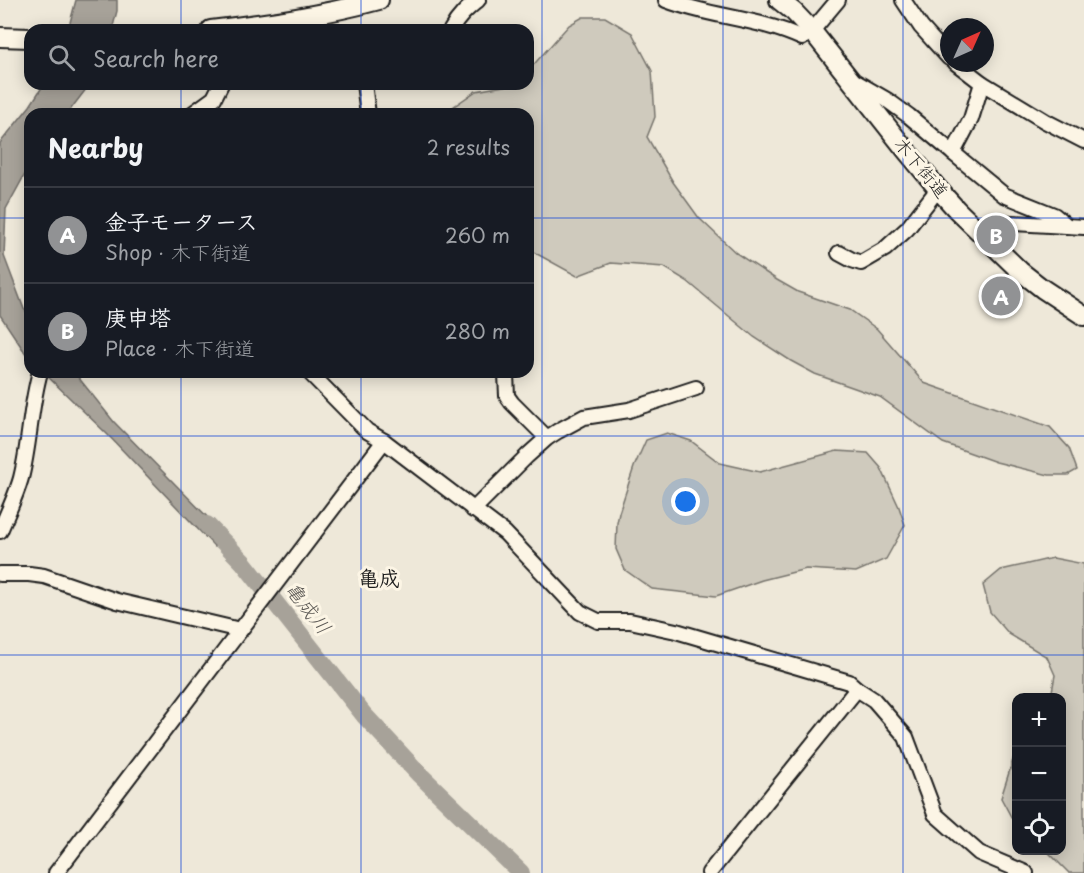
<!DOCTYPE html>
<html lang="en">
<head>
<meta charset="utf-8">
<style>
	body { margin:0; font-family:"Playpen Sans","Klee One",sans-serif; background:#242831; color:#f1f3f6 }
	.controls { position:absolute; right:18px; bottom:18px; display:grid; overflow:hidden; border-radius:12px; box-shadow:0 3px 15px #0003 }
	.controls button { width:54px; height:54px; display:grid; place-items:center; padding:0; border:0; border-bottom:2px solid #363941; background:#171b24; color:#f1f3f6; font:30px sans-serif }
	.compass { position:absolute; left:940px; top:18px; width:54px; height:54px; border-radius:50%; background:#171b24; box-shadow:0 3px 15px #0003; rotate:45deg }
	.you { position:absolute; left:686px; top:502px; width:21px; height:21px; margin:-15px; border:4px solid #fff; border-radius:50%; background:#1a73e8; box-shadow:0 0 0 9px #1a73e833 }
	.badge { display:grid; place-items:center; width:39px; height:39px; border-radius:50%; background:#919294; color:#fff; font-size:20px; font-weight:700 }
	.pin { position:absolute; translate:-50% -50%; border:3px solid #fff; box-shadow:0 2px 6px #0006 }
	.list { margin:0; padding:0; list-style:none }
	h2 { display:flex; justify-content:space-between; align-items:center; height:78px; margin:0; padding:0 24px; font-size:26px }
	h2 small { font-size:20px; font-weight:400; color:#9ea1a6 }
	.list li { display:grid; grid-template-columns:39px 1fr auto; gap:18px; align-items:center; box-sizing:border-box; height:96px; padding:0 24px; border-top:2px solid #363941 }
	.list b { display:block; font-size:22px; white-space:nowrap }
	.list p { margin:0; font-size:20px; white-space:nowrap; color:#9ea1a6 }
	.list em { font-size:20px; font-style:normal; color:#9ea1a6 }
	.icon { flex:none; width:33px; height:33px; fill:none; stroke:currentColor; stroke-width:2; stroke-linecap:round; stroke-linejoin:round }
	.map { position:relative; flex:none; width:1084px; height:873px; overflow:hidden }
	.search { position:absolute; background:#171b24; box-shadow:0 3px 15px #0003; left:24px; top:24px; width:510px; height:66px; display:flex; align-items:center; gap:15px; box-sizing:border-box; padding:0 21px; border-radius:18px; color:#9ea1a6; font-size:22px }
	.panel { position:absolute; background:#171b24; box-shadow:0 3px 15px #0003; left:24px; top:108px; width:510px; height:270px; border-radius:18px }
	.map>svg:first-child { display:block }
	.green { fill:#cfcabd; stroke:#76736c; stroke-width:1.5 }
	.water { fill:#a7a299; stroke:#6f6c67; stroke-width:1.5 }
	.lines { fill:none; stroke-linecap:round; stroke-linejoin:round }
	.river { stroke:#a7a299; stroke-width:18 }
	.minor-casing { stroke:#1c1c1c; stroke-width:18 }
	.major-casing { stroke:#1c1c1c; stroke-width:22 }
	.minor { stroke:#fcf5e5; stroke-width:14 }
	.major { stroke:#fcf5e5; stroke-width:18 }
	.grid { fill:none; stroke:#1d4ed8; stroke-width:1.5; stroke-opacity:0.55 }
	.labels { text-anchor:middle; stroke-width:6; stroke-linejoin:round; paint-order:stroke }
	.street-label { font-size:18px; fill:#1c1c1c; stroke:#fcf5e5 }
	.water-label { font-size:20px; font-style:italic; fill:#5b5854; stroke:#fcf5e5 }
	.quarter-label { font-size:21px; font-weight:bold; fill:#1c1c1c; stroke:#fcf5e5 }
</style>
</head>
<body>
<div class="map">
<svg width="1084" height="873" viewBox="0 0 1084 873">
	<rect width="100%" height="100%" fill="#eee8d9"/>
	<filter id="ink" filterUnits="userSpaceOnUse"><feTurbulence type="fractalNoise" baseFrequency=".0167" numOctaves="2"/><feDisplacementMap in="SourceGraphic" scale="12" xChannelSelector="R" yChannelSelector="G"/><feConvolveMatrix kernelMatrix="1 2 1 2 8 2 1 2 1" color-interpolation-filters="sRGB"/></filter>
	<g filter="url(#ink)">
		<!-- green -->
		<g class="green">
			<polygon points="583,17 605,17 632,33 652,71 655,117 647,137 673,182 699,218 736,253 777,280 798,292 850,310 877,329 924,383 1050,427 1069,448 1077,470 1068,475 1049,475 996,462 943,443 880,397 815,374 791,361 754,337 687,281 664,267 611,263 577,276 528,249 528,114 447,114 450,109 476,91 515,84 528,84 528,71 569,25"/>
			<polygon points="667,433 691,441 720,463 760,472 837,451 868,453 881,468 899,507 905,525 886,559 856,572 806,569 762,580 716,596 652,589 625,570 616,549 617,523 619,513 634,467 646,440"/>
			<polygon points="1053,558 1084,564 1084,873 1069,873 1047,851 1062,850 1062,698 1051,697 1055,675 1047,657 1009,634 990,612 983,585 1001,570"/>
			<polygon points="1016,750 1016,826 1001,798"/>
		</g>
		<!-- water -->
		<g class="water">
			<polygon points="76,0 117,0 117,11 112,30 68,30"/>
			<polygon points="44,84 90,84 67,114 30,114 30,165 6,209 4,256 24,309 30,316 30,360 0,315 0,143 30,106"/>
			<polygon points="43,372 74,372 114,422 229,539 215,547 107,434"/>
		</g>
		<g class="lines">
			<!-- river -->
			<polyline class="river" points="207,525 243,562 364,715 419,774 521,873"/>
			<!-- minor casing -->
			<g class="minor-casing">
				<g id="minor">
					<path d="M666 0C710 17 759 18 802 38L812 31 838 0"/>
					<polyline points="903,0 921,27 949,58"/>
					<path d="M451 30C458 17 467 9 478 0"/>
					<polyline points="956,63 982,83"/>
					<polyline points="856,82 887,100 909,116 953,153 971,119 982,83 1045,121 1084,141"/>
					<polyline points="364,84 368,114"/>
					<polyline points="192,114 214,98 221,84"/>
					<polyline points="953,153 1004,195 1054,215 1066,225"/>
					<polyline points="974,227 994,222 1084,227"/>
					<polyline points="839,253 852,260 861,263 885,249 907,229 938,189"/>
					<polyline points="309,372 367,431 384,441 505,533 580,612 598,621 630,621 676,631 849,682 857,689 874,700 906,737 935,814 979,853 1026,873"/>
					<polyline points="504,372 506,374 507,396 512,403 547,438"/>
					<polyline points="473,510 527,456 547,438 558,431 584,417 629,410 696,388"/>
					<path d="M0 531C7 514 16 496 21 478 30 443 30 407 40 372"/>
					<polyline points="0,574 29,574 44,576 117,601 240,630"/>
					<polyline points="56,873 384,441"/>
					<polyline points="709,873 857,689"/>
				</g>
			</g>
			<!-- major casing -->
			<g class="major-casing">
				<g id="major">
					<polyline points="779,0 794,12 812,31 905,149 938,189 957,210 1020,271 1043,289 1084,316"/>
					<path d="M211 30C268 23 324 15 379 0"/>
					<polyline points="0,37 30,38"/>
				</g>
			</g>
			<!-- minor -->
			<use href="#minor" class="minor"/>
			<!-- major -->
			<use href="#major" class="major"/>
		</g>
	</g>
	<!-- grid -->
	<path class="grid" d="M181 0V30M361 0V30M542 0V873M723 0V873M903 0V873M181 84V114M361 84V114M0 218H30M528 218H1084M181 372V873M361 372V873M0 436H1084M0 655H1084"/>
	<g class="labels">
		<!-- street labels -->
		<g class="street-label">
			<text transform="translate(921 168) rotate(50)" y="6">木下街道</text>
		</g>
		<!-- water labels -->
		<g class="water-label">
			<text transform="translate(308 608) rotate(52)" y="7">亀成川</text>
		</g>
		<!-- quarter labels -->
		<g class="quarter-label">
			<text x="379" y="586">亀成</text>
		</g>
	</g>
</svg>
<div class="controls">
<button>+</button>
<button>−</button>
<button><svg class="icon" aria-label="locate" viewBox="0 0 24 24"><circle cx="12" cy="12" r="6"/><path d="M12 2v4M12 18v4M2 12h4M18 12h4"/></svg></button>
</div>
<svg class="compass" viewBox="-18 -18 36 36"><path d="M0-13l5 13h-10z" fill="#e53935"/><path d="M0 13l5-13h-10z" fill="#9ea1a6"/></svg>
<div class="you"></div>
<div class="pin badge" style="left:1001px;top:296px">A</div>
<div class="pin badge" style="left:996px;top:235px">B</div>
<div class="search"><svg class="icon" aria-label="search" viewBox="0 0 24 24"><circle cx="10" cy="10" r="6"/><path d="M15 15l6 6"/></svg>Search here</div>
<section class="panel">
<h2>Nearby<small>2 results</small></h2>
<ul class="list">
<li><span class="badge">A</span><div><b>金子モータース</b><p>Shop · 木下街道</p></div><em>260 m</em></li>
<li><span class="badge">B</span><div><b>庚申塔</b><p>Place · 木下街道</p></div><em>280 m</em></li>
</ul>
</section>
</div>
</body>
</html>
